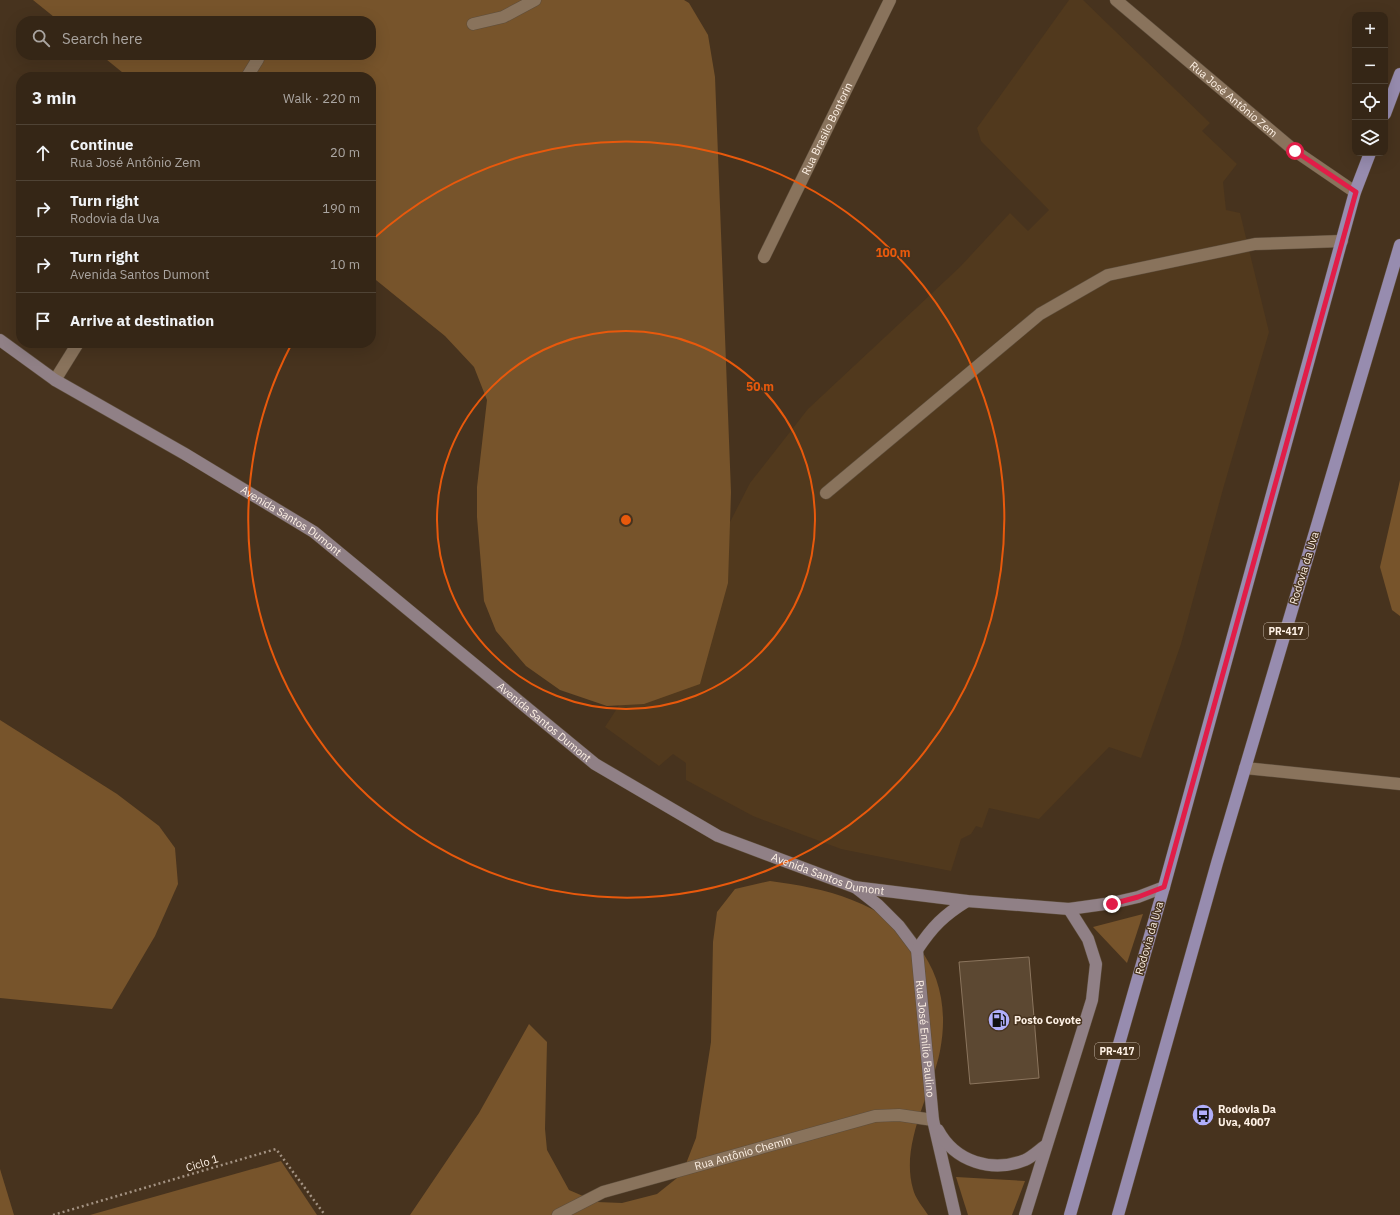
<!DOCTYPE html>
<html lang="en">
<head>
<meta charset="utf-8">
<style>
	body { margin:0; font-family:"IBM Plex Sans",sans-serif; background:#403223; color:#f1f3f6 }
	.controls { position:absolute; right:12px; top:12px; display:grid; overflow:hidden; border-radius:8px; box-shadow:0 4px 16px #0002 }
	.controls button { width:36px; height:36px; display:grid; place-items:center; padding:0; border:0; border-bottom:1px solid #4f4335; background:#352616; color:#f1f3f6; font:20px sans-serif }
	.stop { position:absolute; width:12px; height:12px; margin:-9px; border:3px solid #e11d48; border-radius:50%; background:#fff }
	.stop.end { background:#e11d48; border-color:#fff; box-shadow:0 1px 4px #0008 }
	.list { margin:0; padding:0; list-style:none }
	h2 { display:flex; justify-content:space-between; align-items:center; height:52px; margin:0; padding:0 16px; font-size:17px }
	h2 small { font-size:13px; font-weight:400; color:#aaa5a1 }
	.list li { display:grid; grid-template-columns:26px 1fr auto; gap:12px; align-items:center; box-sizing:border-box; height:56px; padding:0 16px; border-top:1px solid #4f4335 }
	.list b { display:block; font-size:15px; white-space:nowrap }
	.list p { margin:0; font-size:13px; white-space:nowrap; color:#aaa5a1 }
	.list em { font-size:13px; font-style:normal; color:#aaa5a1 }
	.icon { flex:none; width:22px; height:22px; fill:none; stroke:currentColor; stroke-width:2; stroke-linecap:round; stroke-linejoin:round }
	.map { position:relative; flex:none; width:1400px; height:1215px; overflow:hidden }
	.search { position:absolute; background:#352616; box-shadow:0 4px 16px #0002; left:16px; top:16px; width:360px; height:44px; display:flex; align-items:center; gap:10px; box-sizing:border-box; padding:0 14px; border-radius:16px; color:#aaa5a1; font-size:15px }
	.panel { position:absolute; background:#352616; box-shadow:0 4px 16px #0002; left:16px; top:72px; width:360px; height:276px; border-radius:16px }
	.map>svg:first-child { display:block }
	.built { fill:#51391d }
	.green { fill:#77542b }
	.building { fill:#5c4832; stroke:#8b755e }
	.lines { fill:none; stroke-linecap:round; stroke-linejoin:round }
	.lane-casing { stroke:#5e4e3c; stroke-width:13 }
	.street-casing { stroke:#5e4e3c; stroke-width:13 }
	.secondary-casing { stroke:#5e4e3c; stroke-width:13 }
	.primary-casing { stroke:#5e4e3c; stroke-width:13 }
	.path { stroke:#a39282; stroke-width:2.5; stroke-dasharray:2 3; stroke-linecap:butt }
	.lane { stroke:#89735c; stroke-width:12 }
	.street { stroke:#89735c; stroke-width:12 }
	.secondary { stroke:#908086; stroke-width:12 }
	.primary { stroke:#978caf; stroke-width:12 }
	.route { stroke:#e11d48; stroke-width:5 }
	.ring { fill:none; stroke:#e8590c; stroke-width:2 }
	.labels { text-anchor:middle; stroke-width:3; stroke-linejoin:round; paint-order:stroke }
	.shield { fill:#47331e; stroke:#c7b8a9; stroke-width:1 }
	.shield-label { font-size:10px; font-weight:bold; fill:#fef1e5 }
	.street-label { font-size:11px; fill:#fef1e5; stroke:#47331e }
	.poi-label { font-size:11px; font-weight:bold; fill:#fef1e5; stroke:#47331e; text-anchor:start }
	.centre { fill:#e8590c; stroke:#47331e; stroke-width:2 }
	.ring-label { font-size:12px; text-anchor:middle; font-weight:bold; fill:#e8590c; stroke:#47331e; stroke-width:3; stroke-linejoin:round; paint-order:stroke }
</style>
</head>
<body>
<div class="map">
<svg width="1400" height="1215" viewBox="0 0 1400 1215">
	<rect width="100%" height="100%" fill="#47331e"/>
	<!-- built -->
	<polygon class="built" points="1069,0 1083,0 1210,123 1202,131 1237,164 1223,182 1226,210 1240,213 1269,332 1223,489 1181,644 1141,758 1109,747 1039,819 989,808 982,828 976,826 971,834 961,839 951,871 841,849 753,816 686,780 686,763 673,754 659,766 605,727 625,696 663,653 750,483 808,409 960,267 1010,213 1028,231 1049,210 981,141 977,128"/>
	<!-- green -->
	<g class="green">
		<polygon points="33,0 684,0 689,3 708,35 715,77 731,492 728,583 700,684 644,704 607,706 560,690 526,666 496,631 484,601 477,517 477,487 487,400 474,367 445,336 371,276 371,77 128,77 101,55 371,55 371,21 59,21"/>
		<polygon points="1400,480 1400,616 1392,610 1380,567"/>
		<polygon points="0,720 117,794 159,826 175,848 178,884 155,936 112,1009 0,998"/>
		<path d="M770 881C797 885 826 889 852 900 919 926 954 979 940 1051 931 1095 900 1144 913 1189 915 1198 923 1207 928 1215H410L479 1113 529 1024 547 1042 545 1129 547 1150 569 1190 597 1202 622 1203 657 1194 682 1174 696 1138 711 1042 713 942 717 912 735 889Z"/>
		<polygon points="1143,914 1127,963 1093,927"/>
		<polygon points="281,1161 317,1215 90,1215"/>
		<polygon points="0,1169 14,1215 0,1215"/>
		<polygon points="956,1177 1025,1181 1012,1215 968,1215"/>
	</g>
	<!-- building -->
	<polygon class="building" points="1029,957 1039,1078 970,1084 959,962"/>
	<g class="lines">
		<!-- lane casing -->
		<g class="lane-casing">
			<g id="lane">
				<polyline points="473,24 503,17 535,0"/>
				<polyline points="826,493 1040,314 1108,275 1255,244 1342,241"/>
				<polyline points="1245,768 1400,784"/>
			</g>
		</g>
		<!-- street casing -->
		<g class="street-casing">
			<g id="street">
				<path id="s1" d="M1116 0 1295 151 1355 192"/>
				<polyline points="247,77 258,59"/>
				<path id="s2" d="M764 257 890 0"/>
				<polyline points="55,380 78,343"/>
				<path id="s3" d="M558 1215 603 1192 875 1116 899 1115 933 1120"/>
			</g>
		</g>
		<!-- secondary casing -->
		<g class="secondary-casing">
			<g id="secondary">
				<path id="s4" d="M0 340 55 380 185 454 314 532 595 764 718 836 854 887 967 901 1069 909 1112 903 1138 897 1164 887"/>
				<path id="s5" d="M855 887 878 905 899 926 917 950 933 1120 955 1215"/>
				<path d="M917 950C932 927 944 915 967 901"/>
				<path d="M938 1130C955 1162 992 1173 1025 1160 1032 1157 1039 1150 1045 1146"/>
				<polyline points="1025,1215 1092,1000 1096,964 1088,939 1069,909"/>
			</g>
		</g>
		<!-- primary casing -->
		<g class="primary-casing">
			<g id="primary">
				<polyline points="1385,114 1400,74"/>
				<polyline points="1070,1215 1164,887 1355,192 1370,153"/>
				<polyline points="1118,1215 1217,863 1400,245"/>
			</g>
		</g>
		<!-- path -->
		<polyline class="path" points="53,1215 276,1149 325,1215"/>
		<!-- lane -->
		<use href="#lane" class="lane"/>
		<!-- street -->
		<use href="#street" class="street"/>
		<!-- secondary -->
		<use href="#secondary" class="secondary"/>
		<!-- primary -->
		<use href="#primary" class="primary"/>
	</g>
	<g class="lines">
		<!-- route -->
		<polyline class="route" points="1112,904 1138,897 1164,887 1356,192 1295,151"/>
	</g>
	<!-- distance rings -->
	<g class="ring">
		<circle cx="626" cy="520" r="189"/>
		<path d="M373 239A378 378 0 1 1 291 345"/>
	</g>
	<!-- icons -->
	<defs>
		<g id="fuel-disc" transform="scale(1.15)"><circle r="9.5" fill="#b0aefa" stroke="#47331e"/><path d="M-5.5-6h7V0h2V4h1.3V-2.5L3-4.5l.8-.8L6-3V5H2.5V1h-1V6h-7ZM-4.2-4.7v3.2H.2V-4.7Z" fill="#111"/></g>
		<g id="bus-disc" transform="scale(1.15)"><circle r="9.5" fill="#b0aefa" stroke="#47331e"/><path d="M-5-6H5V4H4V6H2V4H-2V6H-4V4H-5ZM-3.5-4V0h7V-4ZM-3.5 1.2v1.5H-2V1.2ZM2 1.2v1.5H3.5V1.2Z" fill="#111"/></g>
	</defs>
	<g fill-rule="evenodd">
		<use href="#fuel-disc" x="999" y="1020"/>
		<use href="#bus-disc" x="1203" y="1115"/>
	</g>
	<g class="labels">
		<!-- shield labels -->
		<g class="shield">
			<rect x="1264" y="623" width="44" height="16" rx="3"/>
			<rect x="1095" y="1043" width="44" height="16" rx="3"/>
		</g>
		<g class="shield-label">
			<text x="1286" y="635">PR-417</text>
			<text x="1117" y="1055">PR-417</text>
		</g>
		<!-- street labels -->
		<g class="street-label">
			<text dy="4" stroke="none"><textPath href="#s1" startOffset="154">Rua José Antônio Zem</textPath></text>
			<text dy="4" stroke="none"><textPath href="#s2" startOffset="143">Rua Brasilo Bontorin</textPath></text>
			<text dy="4" stroke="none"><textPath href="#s4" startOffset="343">Avenida Santos Dumont</textPath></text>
			<text transform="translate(1304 568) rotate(-73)" y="4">Rodovia da Uva</text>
			<text dy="4" stroke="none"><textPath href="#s4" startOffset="667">Avenida Santos Dumont</textPath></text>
			<text dy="4" stroke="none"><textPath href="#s4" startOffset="992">Avenida Santos Dumont</textPath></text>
			<text transform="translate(1149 938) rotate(-74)" y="4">Rodovia da Uva</text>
			<text dy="4" stroke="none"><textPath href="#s5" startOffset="178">Rua José Emílio Paulino</textPath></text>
			<text dy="4" stroke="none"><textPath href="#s3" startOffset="196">Rua Antônio Chemin</textPath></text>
			<text transform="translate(202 1163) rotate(-17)" y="4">Ciclo 1</text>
		</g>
		<!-- poi labels -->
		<g class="poi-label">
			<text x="1014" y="1024">Posto Coyote</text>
			<text x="1218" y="1113">Rodovia Da<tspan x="1218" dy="13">Uva, 4007</tspan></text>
		</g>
	</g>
	<circle cx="626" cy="520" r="6" class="centre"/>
	<g class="ring-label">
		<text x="893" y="257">100 m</text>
		<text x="760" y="391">50 m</text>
	</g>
</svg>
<div class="controls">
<button>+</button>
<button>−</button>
<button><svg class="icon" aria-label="locate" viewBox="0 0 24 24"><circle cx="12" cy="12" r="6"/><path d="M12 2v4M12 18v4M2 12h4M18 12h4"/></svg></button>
<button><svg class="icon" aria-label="layers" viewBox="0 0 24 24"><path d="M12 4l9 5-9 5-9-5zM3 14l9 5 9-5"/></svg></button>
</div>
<div class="stop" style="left:1295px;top:151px"></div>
<div class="stop end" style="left:1112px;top:904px"></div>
<div class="search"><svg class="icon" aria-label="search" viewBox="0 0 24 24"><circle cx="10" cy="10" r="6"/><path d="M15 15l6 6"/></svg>Search here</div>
<section class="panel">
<h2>3 min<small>Walk · 220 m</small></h2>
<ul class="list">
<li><svg class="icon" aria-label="ahead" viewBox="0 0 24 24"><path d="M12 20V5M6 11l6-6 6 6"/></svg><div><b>Continue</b><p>Rua José Antônio Zem</p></div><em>20 m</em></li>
<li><svg class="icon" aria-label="right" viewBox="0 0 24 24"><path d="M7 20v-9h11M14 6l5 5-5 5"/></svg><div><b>Turn right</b><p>Rodovia da Uva</p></div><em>190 m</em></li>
<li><svg class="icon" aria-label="right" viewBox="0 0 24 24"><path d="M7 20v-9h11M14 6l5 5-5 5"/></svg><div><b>Turn right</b><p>Avenida Santos Dumont</p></div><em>10 m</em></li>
<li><svg class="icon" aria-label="arrive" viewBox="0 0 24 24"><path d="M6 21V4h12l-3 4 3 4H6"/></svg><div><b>Arrive at destination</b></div></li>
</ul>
</section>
</div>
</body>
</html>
